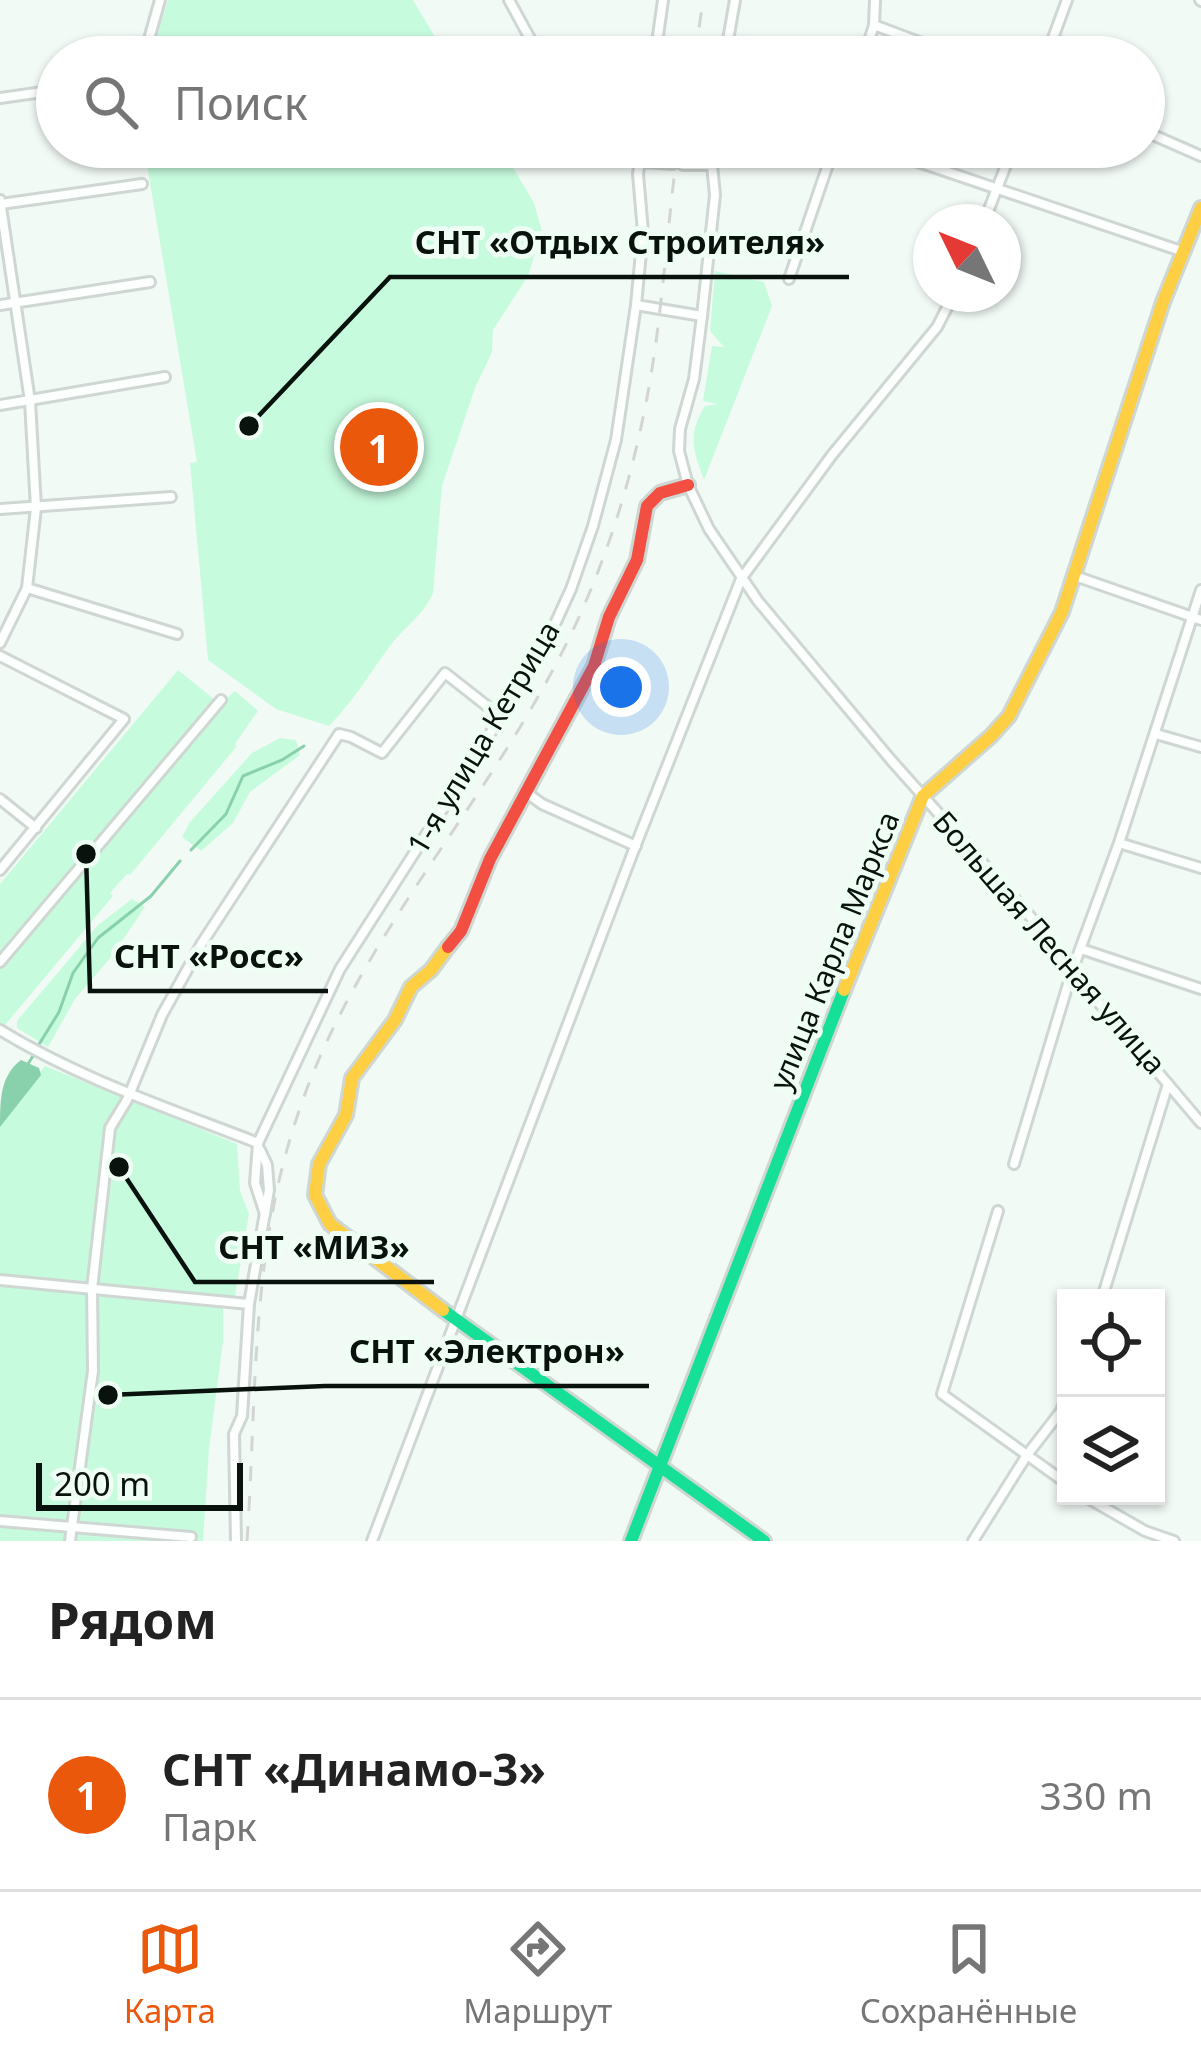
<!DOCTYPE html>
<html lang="ru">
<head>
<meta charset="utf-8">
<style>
	body { margin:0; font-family:"Noto Sans",sans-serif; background:#f6f6f6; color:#222 }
	.controls { position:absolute; right:36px; bottom:36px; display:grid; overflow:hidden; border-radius:0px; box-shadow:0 3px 9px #0004 }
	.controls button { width:108px; height:108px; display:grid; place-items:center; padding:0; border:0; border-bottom:3px solid #e0e0e0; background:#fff; color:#222; font:60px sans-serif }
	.compass { position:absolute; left:913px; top:204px; width:108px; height:108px; border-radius:50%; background:#fff; box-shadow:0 3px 9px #0004; rotate:313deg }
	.scale { position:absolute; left:36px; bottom:30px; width:207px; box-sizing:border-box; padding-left:12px; border:6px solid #09120d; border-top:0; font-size:33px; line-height:42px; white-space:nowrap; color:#09120d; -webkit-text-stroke:9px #effef5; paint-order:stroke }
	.you { position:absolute; left:621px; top:687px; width:42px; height:42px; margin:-30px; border:9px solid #fff; border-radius:50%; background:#1a73e8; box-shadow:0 0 0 18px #1a73e833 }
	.badge { display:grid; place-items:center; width:78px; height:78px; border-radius:50%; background:#ea580c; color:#fff; font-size:39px; font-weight:700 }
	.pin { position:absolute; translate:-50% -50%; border:6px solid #fff; box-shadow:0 3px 12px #0006 }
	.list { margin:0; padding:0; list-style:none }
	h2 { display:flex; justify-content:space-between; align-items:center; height:156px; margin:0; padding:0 48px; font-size:51px }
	h2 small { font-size:39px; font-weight:400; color:#767676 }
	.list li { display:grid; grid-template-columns:78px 1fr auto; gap:36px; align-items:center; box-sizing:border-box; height:192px; padding:0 48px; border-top:3px solid #e0e0e0 }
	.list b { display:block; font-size:45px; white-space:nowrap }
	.list p { margin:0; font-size:39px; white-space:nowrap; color:#767676 }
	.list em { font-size:39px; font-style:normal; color:#767676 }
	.icon { flex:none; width:66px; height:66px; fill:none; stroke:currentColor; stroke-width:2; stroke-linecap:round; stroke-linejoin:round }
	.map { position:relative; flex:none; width:1201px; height:1541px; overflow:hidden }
	.search { position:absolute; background:#fff; box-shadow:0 3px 9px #0004; left:36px; right:36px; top:36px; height:132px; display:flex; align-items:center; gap:30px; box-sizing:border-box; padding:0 42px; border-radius:66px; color:#767676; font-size:45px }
	.sheet { height:348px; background:#fff }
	nav { display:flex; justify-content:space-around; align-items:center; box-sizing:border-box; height:168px; border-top:3px solid #e0e0e0; background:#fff; font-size:33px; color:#767676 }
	nav a { display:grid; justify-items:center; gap:6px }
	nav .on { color:#ea580c }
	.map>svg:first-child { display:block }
	.green { fill:#c7fbde }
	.water { fill:#89d1ac }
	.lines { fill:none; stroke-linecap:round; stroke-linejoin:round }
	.stream { stroke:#89d1ac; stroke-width:3 }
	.street-casing { stroke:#cfd7d3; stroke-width:14 }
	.fast-casing { stroke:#cfd7d3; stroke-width:18 }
	.slow-casing { stroke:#cfd7d3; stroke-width:18 }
	.jam-casing { stroke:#cfd7d3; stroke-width:18 }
	.street { stroke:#fdfefe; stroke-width:8 }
	.fast { stroke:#16e098; stroke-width:12 }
	.slow { stroke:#ffcf43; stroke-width:12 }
	.jam { stroke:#f24e42; stroke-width:12 }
	.rail { stroke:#d2d5d3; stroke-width:3; stroke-dasharray:15 15; stroke-linecap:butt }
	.labels { text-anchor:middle; stroke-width:10; stroke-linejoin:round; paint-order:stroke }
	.street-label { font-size:30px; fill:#09120d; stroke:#effef5 }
	.leader { fill:none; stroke:#09120d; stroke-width:4.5 }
	.callout-dot { fill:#09120d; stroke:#effef5; stroke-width:4.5 }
	.callout-label { font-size:33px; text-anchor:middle; font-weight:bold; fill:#09120d; stroke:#effef5; stroke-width:10; stroke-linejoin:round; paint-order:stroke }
</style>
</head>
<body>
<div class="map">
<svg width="1201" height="1541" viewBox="0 0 1201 1541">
	<rect width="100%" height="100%" fill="#f2faf6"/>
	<!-- green -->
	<g class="green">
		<polygon points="168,0 413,0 447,57 150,57"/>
		<path d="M144 147H501L534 203 542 231 528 276 493 330 492 352 475 388 442 486 433 593C424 615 404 627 390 646 368 676 355 699 329 726L276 709 208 660 190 463 197 462Z"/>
		<path d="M715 271 764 282 772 306 704 480C693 450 687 435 705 406L718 404 703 401 712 346 724 347 710 331Z"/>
		<polygon points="178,670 220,704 235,691 258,711 235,744 237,746 130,875 127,874 110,893 113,896 0,1031 0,884"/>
		<polygon points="280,738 296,740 300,755 250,792 233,823 201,851 182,837 190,822 252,753"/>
		<polygon points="132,899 145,907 112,956 75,999 48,1047 17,1028 17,1021 98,925"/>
		<polygon points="45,1066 237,1144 240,1191 249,1214 235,1296 223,1302 223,1341 209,1449 203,1541 0,1541 0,1119"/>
	</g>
	<!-- water -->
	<path class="water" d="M21 1060 39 1068 41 1075 0 1127C0 1100 0 1076 21 1060Z"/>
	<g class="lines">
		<!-- stream -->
		<g class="stream">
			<polyline points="191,850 226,814 243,776 282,760 304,746"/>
			<polyline points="38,1046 59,1012 73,973 98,938 151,896 180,861"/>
			<polyline points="28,1064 33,1056"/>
		</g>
		<!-- street casing -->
		<g class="street-casing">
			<g id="street">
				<polyline points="509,0 540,57"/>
				<polyline points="1200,0 1201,1"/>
				<polyline points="874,25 959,57"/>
				<polyline points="144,57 160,0"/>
				<polyline points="655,57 663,0"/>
				<polyline points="725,57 735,0"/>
				<polyline points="864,57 874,25 875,0"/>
				<polyline points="1046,57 1067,0"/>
				<polyline points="0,98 57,90"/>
				<polyline points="1144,131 1201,156"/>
				<polyline points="714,147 712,165 715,195 702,316 694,379 680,429 679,451 688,485 709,529 758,601 891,760 1029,915 1072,971 1201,1123"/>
				<polyline points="874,147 1184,252"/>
				<polyline points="641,162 673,164"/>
				<polyline points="683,165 712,165"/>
				<polyline points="0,200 30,401 36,508 27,588 0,643"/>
				<polyline points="1,204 142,184"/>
				<polyline points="984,222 1013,147"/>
				<polyline points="789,279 834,147"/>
				<polyline points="0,305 150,282"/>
				<polyline points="636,305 702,316"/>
				<polyline points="0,405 165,377"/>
				<polyline points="0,509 171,497"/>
				<polyline points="1075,576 1201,620"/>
				<polyline points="27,588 177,634"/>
				<polyline points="0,656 124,719 0,870"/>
				<polyline points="1156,734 1201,747"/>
				<polyline points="527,793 542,804 636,846"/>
				<polyline points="0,799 36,828"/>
				<polyline points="1119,843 1201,868"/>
				<polyline points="1081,949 1201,989"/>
				<polyline points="0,962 221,700"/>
				<path d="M0 1030C80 1079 171 1109 258 1143"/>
				<polyline points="1014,1164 1072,971 1119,843 1201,590"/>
				<polyline points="998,1211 942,1394 1066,1483"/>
				<polyline points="265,1214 255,1183 258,1143 340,969 477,755 549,637 571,589 593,526 616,440 636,305 643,232 638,174 642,147"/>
				<polyline points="0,1280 249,1304"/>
				<polyline points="1102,1298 1168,1084"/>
				<polyline points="1084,1496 1145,1531 1174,1541"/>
				<polyline points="0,1521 191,1537"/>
				<polyline points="70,1541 93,1371 92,1289 110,1128 127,1100 162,1015 202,943 339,734 351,737 382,753 445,673 501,717"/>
				<polyline points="236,1541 234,1434 242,1416 249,1304 269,1190 267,1165 260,1150"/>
				<polyline points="372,1541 633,852 741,579 832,455 937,327 954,294"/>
				<polyline points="973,1541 1027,1455 1061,1411 1066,1398"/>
			</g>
		</g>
		<!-- fast casing -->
		<g class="fast-casing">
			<g id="fast">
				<polyline points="443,1310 764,1541"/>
				<polyline points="631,1541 844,990"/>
			</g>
		</g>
		<!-- slow casing -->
		<g class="slow-casing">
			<g id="slow">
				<polyline points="844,990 923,796 991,736 1009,716 1062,612 1163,302 1201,208"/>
				<polyline points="443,1310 330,1224 315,1195 319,1164 346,1115 352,1078 395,1020 411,987 431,970 448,947"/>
			</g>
		</g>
		<!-- jam casing -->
		<g class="jam-casing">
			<polyline id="jam" points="448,947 461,931 490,859 594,666 609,617 637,560 647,506 660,493 688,485"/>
		</g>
		<!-- street -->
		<use href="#street" class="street"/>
		<!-- fast -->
		<use href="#fast" class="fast"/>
		<!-- slow -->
		<use href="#slow" class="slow"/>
		<!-- jam -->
		<use href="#jam" class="jam"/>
		<!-- rail -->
		<g class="rail">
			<polyline points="695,57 703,0"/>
			<path d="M247 1541C257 1394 250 1252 299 1111 354 947 477 815 556 664 613 556 645 439 659 318 666 261 670 204 678 147"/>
		</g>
	</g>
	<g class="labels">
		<!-- street labels -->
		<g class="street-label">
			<text transform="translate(484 738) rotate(-59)" y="10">1-я улица Кетрица</text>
			<text transform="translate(1049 943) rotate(49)" y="10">Большая Лесная улица</text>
			<text transform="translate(835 951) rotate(-68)" y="10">улица Карла Маркса</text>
		</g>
	</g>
	<!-- callouts -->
	<path class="leader" d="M249 426L390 277H849M86 854L90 991H328M119 1167L195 1282H434M108 1395L325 1386H649"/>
	<g class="callout-dot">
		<circle cx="249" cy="426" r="12"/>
		<circle cx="86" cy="854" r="12"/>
		<circle cx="119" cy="1167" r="12"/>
		<circle cx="108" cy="1395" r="12"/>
	</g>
	<g class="callout-label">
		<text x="620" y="254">СНТ «Отдых Строителя»</text>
		<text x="209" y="968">СНТ «Росс»</text>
		<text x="314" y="1259">СНТ «МИЗ»</text>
		<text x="487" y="1363">СНТ «Электрон»</text>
	</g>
</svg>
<div class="controls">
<button><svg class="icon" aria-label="locate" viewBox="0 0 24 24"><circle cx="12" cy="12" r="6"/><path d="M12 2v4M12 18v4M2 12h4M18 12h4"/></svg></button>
<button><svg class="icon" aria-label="layers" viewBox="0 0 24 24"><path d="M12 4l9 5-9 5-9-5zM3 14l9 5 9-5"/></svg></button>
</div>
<svg class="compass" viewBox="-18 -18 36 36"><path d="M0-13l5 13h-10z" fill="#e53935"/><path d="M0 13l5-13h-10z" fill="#767676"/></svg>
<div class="scale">200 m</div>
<div class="you"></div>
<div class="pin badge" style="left:379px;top:447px">1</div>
<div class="search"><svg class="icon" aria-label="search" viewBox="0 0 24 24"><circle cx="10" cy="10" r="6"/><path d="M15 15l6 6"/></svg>Поиск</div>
</div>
<section class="sheet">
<h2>Рядом<small></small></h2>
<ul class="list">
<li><span class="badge">1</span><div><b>СНТ «Динамо-3»</b><p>Парк</p></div><em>330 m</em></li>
</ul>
</section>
<nav>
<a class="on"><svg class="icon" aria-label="map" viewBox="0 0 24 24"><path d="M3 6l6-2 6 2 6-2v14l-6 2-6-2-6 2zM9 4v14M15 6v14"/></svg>Карта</a>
<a><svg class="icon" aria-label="directions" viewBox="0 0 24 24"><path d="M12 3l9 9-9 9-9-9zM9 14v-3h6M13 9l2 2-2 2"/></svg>Маршрут</a>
<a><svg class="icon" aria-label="saved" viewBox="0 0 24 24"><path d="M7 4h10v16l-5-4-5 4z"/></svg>Сохранённые</a>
</nav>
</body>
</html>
